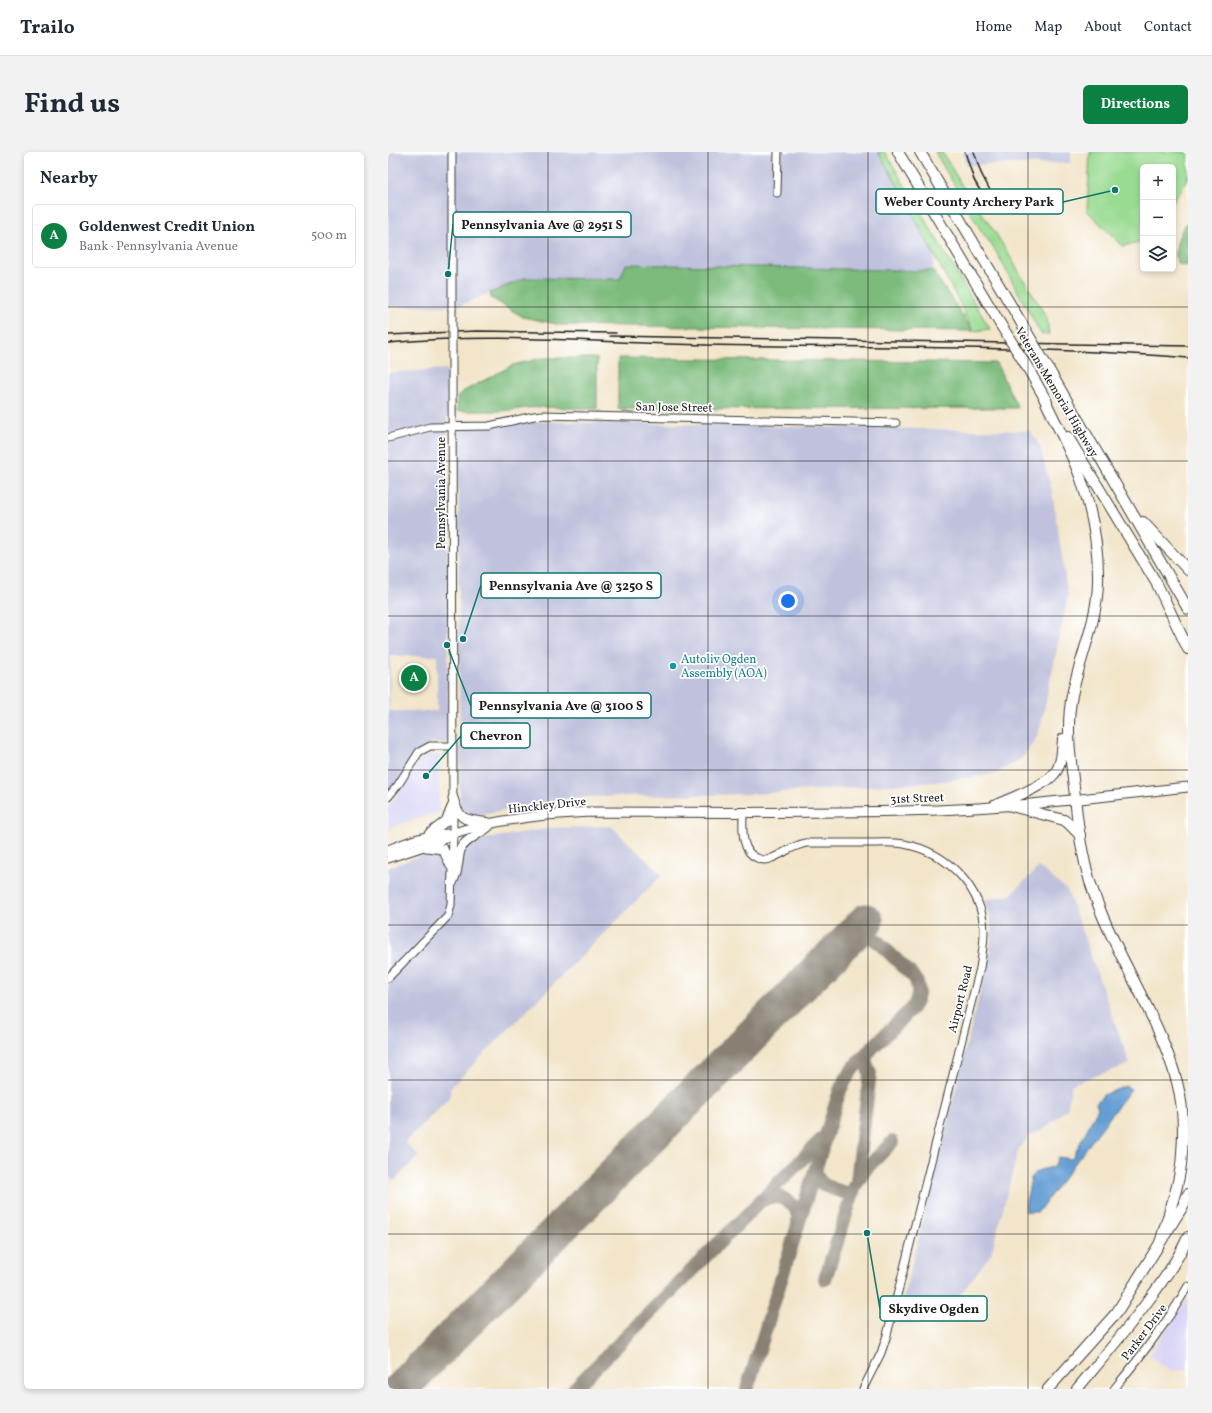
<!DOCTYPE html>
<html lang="en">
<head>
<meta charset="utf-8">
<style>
	body { margin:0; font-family:Vollkorn,serif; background:#f2f2f3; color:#1f2937 }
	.controls { position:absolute; right:12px; top:12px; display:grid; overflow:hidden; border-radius:6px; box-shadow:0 2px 6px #0003 }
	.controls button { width:36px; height:36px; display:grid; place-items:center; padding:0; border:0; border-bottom:1px solid #e0e1e3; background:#fff; color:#1f2937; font:20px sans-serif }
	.you { position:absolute; left:400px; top:449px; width:14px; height:14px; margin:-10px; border:3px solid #fff; border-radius:50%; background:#1a73e8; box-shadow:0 0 0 6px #1a73e833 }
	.badge { display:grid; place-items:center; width:26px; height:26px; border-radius:50%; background:#0b8043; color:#fff; font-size:13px; font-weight:700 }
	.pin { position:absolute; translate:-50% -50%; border:2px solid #fff; box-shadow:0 1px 4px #0006 }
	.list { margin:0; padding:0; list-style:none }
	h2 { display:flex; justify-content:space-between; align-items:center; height:52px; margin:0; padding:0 16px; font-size:17px }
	h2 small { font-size:13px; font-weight:400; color:#747a83 }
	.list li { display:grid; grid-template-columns:26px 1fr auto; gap:12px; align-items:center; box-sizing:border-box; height:64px; margin:0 8px 8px; padding:0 8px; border:1px solid #e0e1e3; border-radius:6px }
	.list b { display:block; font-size:15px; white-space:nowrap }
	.list p { margin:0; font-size:13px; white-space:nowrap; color:#747a83 }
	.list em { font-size:13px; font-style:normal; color:#747a83 }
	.icon { flex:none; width:22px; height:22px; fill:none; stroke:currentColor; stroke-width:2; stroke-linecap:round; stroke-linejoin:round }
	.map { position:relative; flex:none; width:800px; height:1237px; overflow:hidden; border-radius:6px }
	header { display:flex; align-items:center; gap:24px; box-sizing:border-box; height:56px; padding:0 20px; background:#fff; border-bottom:1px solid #e0e1e3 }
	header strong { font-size:19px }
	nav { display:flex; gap:22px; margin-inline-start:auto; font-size:14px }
	.intro { display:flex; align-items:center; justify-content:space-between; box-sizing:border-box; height:96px; padding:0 24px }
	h1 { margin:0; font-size:28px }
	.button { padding:10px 18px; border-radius:6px; background:#0b8043; color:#fff; font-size:14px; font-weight:700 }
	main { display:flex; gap:24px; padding:0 24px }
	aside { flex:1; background:#fff; border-radius:6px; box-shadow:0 2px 6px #0003 }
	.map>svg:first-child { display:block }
	.built { fill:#dad6f7 }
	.industrial { fill:#c0c2dd; fill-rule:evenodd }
	.green { fill:#9adb92; stroke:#5b7c57 }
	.forest { fill:#7bbb7c; stroke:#4c6c4c }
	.water { fill:#659ed4; stroke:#405d78 }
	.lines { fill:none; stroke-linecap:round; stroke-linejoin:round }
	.taxiway { stroke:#878073; stroke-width:14 }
	.runway { stroke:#878073; stroke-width:35 }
	.minor-casing { stroke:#3c3a36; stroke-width:9 }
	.major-casing { stroke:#3c3a36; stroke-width:11 }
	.highway-casing { stroke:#3c3a36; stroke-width:12 }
	.minor { stroke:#fff; stroke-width:7 }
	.major { stroke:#fff; stroke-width:9 }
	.highway { stroke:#fff; stroke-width:10 }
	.rail { stroke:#1c1c1c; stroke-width:1.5 }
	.minor-bridge-casing { stroke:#3c3a36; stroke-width:9; stroke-linecap:butt }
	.highway-bridge-casing { stroke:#3c3a36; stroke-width:12; stroke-linecap:butt }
	.minor-bridge { stroke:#fff; stroke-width:7 }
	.highway-bridge { stroke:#fff; stroke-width:10 }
	.grid { fill:none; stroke:#1c1c1c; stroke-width:1; stroke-opacity:0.55 }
	.culture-dot { fill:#0f9aa8; stroke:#fff; stroke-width:1.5 }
	.labels { text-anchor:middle; stroke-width:3.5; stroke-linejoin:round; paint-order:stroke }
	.street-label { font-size:12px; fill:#1c1c1c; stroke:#fff }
	.culture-label { font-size:12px; fill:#0d838f; stroke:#fff; text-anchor:start }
	.leader { fill:none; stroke:#0f766e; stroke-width:1.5 }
	.callout-dot { fill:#0f766e; stroke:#fff; stroke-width:1.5 }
	.callout { fill:#fff; stroke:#0f766e; stroke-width:1.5 }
	.callout-label { font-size:13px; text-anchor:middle; font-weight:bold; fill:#1c1c1c }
</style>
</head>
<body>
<header>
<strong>Trailo</strong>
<nav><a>Home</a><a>Map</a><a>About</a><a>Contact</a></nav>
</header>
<div class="intro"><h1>Find us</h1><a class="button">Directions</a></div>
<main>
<aside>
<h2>Nearby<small></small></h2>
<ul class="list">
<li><span class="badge">A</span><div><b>Goldenwest Credit Union</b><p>Bank · Pennsylvania Avenue</p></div><em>500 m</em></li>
</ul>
</aside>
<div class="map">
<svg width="800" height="1237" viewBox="0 0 800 1237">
	<rect width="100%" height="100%" fill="#fff"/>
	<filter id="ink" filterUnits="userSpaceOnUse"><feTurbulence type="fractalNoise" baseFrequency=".025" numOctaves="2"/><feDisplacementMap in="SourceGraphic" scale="8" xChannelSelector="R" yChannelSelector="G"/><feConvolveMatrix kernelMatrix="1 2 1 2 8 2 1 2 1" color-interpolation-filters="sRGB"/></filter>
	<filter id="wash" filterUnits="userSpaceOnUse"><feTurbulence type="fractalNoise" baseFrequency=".012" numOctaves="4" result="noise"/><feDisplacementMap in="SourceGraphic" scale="16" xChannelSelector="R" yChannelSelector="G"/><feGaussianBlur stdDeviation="0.9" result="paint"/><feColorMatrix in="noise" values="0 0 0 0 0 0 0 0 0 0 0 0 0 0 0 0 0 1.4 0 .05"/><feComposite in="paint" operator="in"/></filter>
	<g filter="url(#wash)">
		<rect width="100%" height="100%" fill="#f2e5ca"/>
		<!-- built -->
		<g class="built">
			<polygon points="36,603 51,603 51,660 0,676 0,656"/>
			<polygon points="800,1146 800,1217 783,1219 761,1203"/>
		</g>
		<!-- industrial -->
		<g class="industrial">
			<polygon points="0,0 493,0 547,101 545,119 238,112 232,127 137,126 71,154 0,155"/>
			<polygon points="574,0 683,0 683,11 578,13"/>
			<path d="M59 217 60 591H43L0 645V221ZM2 504H49V559H1Z"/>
			<polygon points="70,268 643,279 652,295 664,339 680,444 652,577 646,590 633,607 607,622 548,630 364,642 189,645 84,664 72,657"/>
			<polygon points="223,674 274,723 62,936 63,944 17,990 31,1004 6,1029 0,1023 0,716 34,703 101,686 164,676"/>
			<polygon points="651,715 679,738 742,912 684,932 679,957 659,975 641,984 631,996 603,1102 551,1171 509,1171 602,800 604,778 602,765 596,748 622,743"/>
		</g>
		<!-- green -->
		<g class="green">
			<polygon points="490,0 497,0 602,177 585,179 571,150 510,34"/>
			<polygon points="547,0 554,0 576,37 607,80 659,166 661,182 653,182 606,96 594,80"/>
			<polygon points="702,0 800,0 800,27 785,50 785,15 755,15 755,89 735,94 699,59"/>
		</g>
		<!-- forest -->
		<g class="forest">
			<path d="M800 69V113L795 114 789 111C786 95 790 82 800 69Z"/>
			<polygon points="238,112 545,119 585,179 173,173 135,165 103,146 102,141 137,126 232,127"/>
			<polygon points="154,206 209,206 209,257 149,255 114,259 69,259 69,246 74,240 125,213"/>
			<polygon points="230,206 608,211 630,256 230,257"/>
		</g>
		<!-- water -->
		<path class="water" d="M738 934 743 937 650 1060H638C637 1053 638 1047 640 1041 644 1019 644 1019 666 1015L670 1005 684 1007 710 956 708 951 715 943Z"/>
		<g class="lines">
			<!-- taxiway -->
			<g class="taxiway">
				<path d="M428 1015C425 1035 449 1038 463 1042"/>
				<polyline points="469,1029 482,921 477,908 480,900"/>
				<path d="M373 1049C391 1038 412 1051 410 1071"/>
				<polyline points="437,1127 467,1034 477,1018 504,990"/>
				<polyline points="186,1237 436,985"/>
				<path d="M359 1237 452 938 461 922 470 910 524 856C531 847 532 836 527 826L489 789C478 781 467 783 456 790"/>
			</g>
			<!-- runway -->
			<polyline class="runway" points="12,1237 478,769"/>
		</g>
	</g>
	<g filter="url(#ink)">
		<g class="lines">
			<!-- minor casing -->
			<g class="minor-casing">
				<g id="minor">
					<polyline points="64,0 64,157"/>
					<polyline points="389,41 390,0"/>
					<polyline points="0,286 42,275 101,274 146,264 154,263 508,271"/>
					<polyline points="0,645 10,633 31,600 42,594 64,594"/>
					<path d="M355 660C355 675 352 699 369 706 373 708 379 709 384 706 397 701 403 694 418 691 438 691 459 691 479 691 491 691 504 690 516 692 558 700 595 735 596 780 596 792 594 804 592 816L499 1183 493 1201 475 1237"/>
					<polyline points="0,826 60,764 63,753 65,682 64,201"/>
					<path d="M726 1237C753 1204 779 1171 800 1134"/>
				</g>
			</g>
			<!-- major casing -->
			<g class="major-casing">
				<g id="major">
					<path d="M65 646C72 671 78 667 101 671"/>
					<polyline points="41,682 58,669 65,653"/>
					<polyline points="38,695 55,697 63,714"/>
					<path d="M0 698C20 690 40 682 62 682"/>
					<path d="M0 706C16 700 33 696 49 689 55 687 60 683 66 681 109 667 157 662 202 660 318 660 434 662 550 658 634 655 717 644 800 635"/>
					<path d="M64 731C66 726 69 721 69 715 71 709 70 702 73 696 78 687 93 681 101 674"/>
				</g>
			</g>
			<!-- highway casing -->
			<g class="highway-casing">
				<g id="highway">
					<polyline points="510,0 611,170"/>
					<polyline points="532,0 634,172"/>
					<polyline points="657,211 800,457"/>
					<polyline points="638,213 659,250"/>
					<path d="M656 246C668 272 683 299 693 327 704 360 711 396 710 431 709 470 692 505 684 543 678 574 682 604 686 635 688 656 690 677 694 697 709 782 767 849 789 930 795 952 796 978 794 1001 793 1031 780 1062 772 1091"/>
					<polyline points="680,285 769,432 800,497"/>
					<polyline points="755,370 800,418"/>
					<polyline points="620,653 676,668 680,671 692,683"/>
					<path d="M606 654C621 647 657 634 666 622 674 613 674 599 675 587"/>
					<polyline points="660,1237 729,1160 795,1054 800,1042"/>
					<path d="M689 1237C713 1208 737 1180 760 1149 775 1129 790 1108 800 1085"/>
				</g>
			</g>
			<!-- minor -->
			<use href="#minor" class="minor"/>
			<!-- major -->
			<use href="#major" class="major"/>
			<!-- highway -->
			<use href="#highway" class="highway"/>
			<!-- rail -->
			<g class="rail">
				<polyline points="577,0 586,28 597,47"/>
				<polyline points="586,0 593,21 605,44"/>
				<polyline points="0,183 88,179 228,181"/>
				<polyline points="222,184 800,194"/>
				<path d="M0 191C105 180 212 191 318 193 478 196 640 193 800 206"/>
			</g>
			<!-- minor-bridge casing -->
			<g class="minor-bridge-casing">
				<polyline id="minor-bridge" points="64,157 64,201"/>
			</g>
			<!-- highway-bridge casing -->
			<g class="highway-bridge-casing">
				<g id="highway-bridge">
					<polyline points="611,170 638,213"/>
					<polyline points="634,172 657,211"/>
				</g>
			</g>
			<!-- minor-bridge -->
			<use href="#minor-bridge" class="minor-bridge"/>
			<!-- highway-bridge -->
			<use href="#highway-bridge" class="highway-bridge"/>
		</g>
	</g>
	<!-- grid -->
	<path class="grid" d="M160 0V1237M320 0V1237M480 0V1237M640 0V1237M0 155H800M0 309H800M0 464H800M0 618H800M0 773H800M0 928H800M0 1082H800"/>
	<!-- markers -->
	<circle class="culture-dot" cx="285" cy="514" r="4"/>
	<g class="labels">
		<!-- street labels -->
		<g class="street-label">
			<text transform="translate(669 240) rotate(59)" y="4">Veterans Memorial Highway</text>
			<text transform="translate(286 255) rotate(1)" y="4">San Jose Street</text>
			<text transform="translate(53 341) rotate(-90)" y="4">Pennsylvania Avenue</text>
			<text transform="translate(529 646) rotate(-2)" y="4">31st Street</text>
			<text transform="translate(159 653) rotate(-6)" y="4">Hinckley Drive</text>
			<text transform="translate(572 847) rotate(-76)" y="4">Airport Road</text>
			<text transform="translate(756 1180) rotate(-53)" y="4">Parker Drive</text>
		</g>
		<!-- culture labels -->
		<g class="culture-label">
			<text x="293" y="511">Autoliv Ogden<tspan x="293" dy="14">Assembly (AOA)</tspan></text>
		</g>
	</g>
	<!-- callouts -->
	<path class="leader" d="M727 38L675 50M60 122L65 72M75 487L93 433M59 493L83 554M38 624L73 584M479 1081L492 1157"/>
	<g class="callout-dot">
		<circle cx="727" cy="38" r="4"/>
		<circle cx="60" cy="122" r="4"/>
		<circle cx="75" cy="487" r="4"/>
		<circle cx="59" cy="493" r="4"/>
		<circle cx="38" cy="624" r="4"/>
		<circle cx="479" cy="1081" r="4"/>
	</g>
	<g class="callout">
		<rect x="488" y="37" width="187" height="25" rx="4"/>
		<rect x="65" y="60" width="178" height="25" rx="4"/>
		<rect x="93" y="421" width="180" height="25" rx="4"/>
		<rect x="83" y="541" width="180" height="25" rx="4"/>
		<rect x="73" y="571" width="69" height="25" rx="4"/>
		<rect x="492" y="1144" width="107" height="25" rx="4"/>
	</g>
	<g class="callout-label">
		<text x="581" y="54">Weber County Archery Park</text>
		<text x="154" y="77">Pennsylvania Ave @ 2951 S</text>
		<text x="183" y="438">Pennsylvania Ave @ 3250 S</text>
		<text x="173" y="558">Pennsylvania Ave @ 3100 S</text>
		<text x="108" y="588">Chevron</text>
		<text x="546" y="1161">Skydive Ogden</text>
	</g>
</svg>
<div class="controls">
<button>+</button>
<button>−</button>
<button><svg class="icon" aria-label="layers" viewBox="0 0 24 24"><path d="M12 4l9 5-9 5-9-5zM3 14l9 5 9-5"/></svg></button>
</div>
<div class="you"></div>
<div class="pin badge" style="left:26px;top:526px">A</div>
</div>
</main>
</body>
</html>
